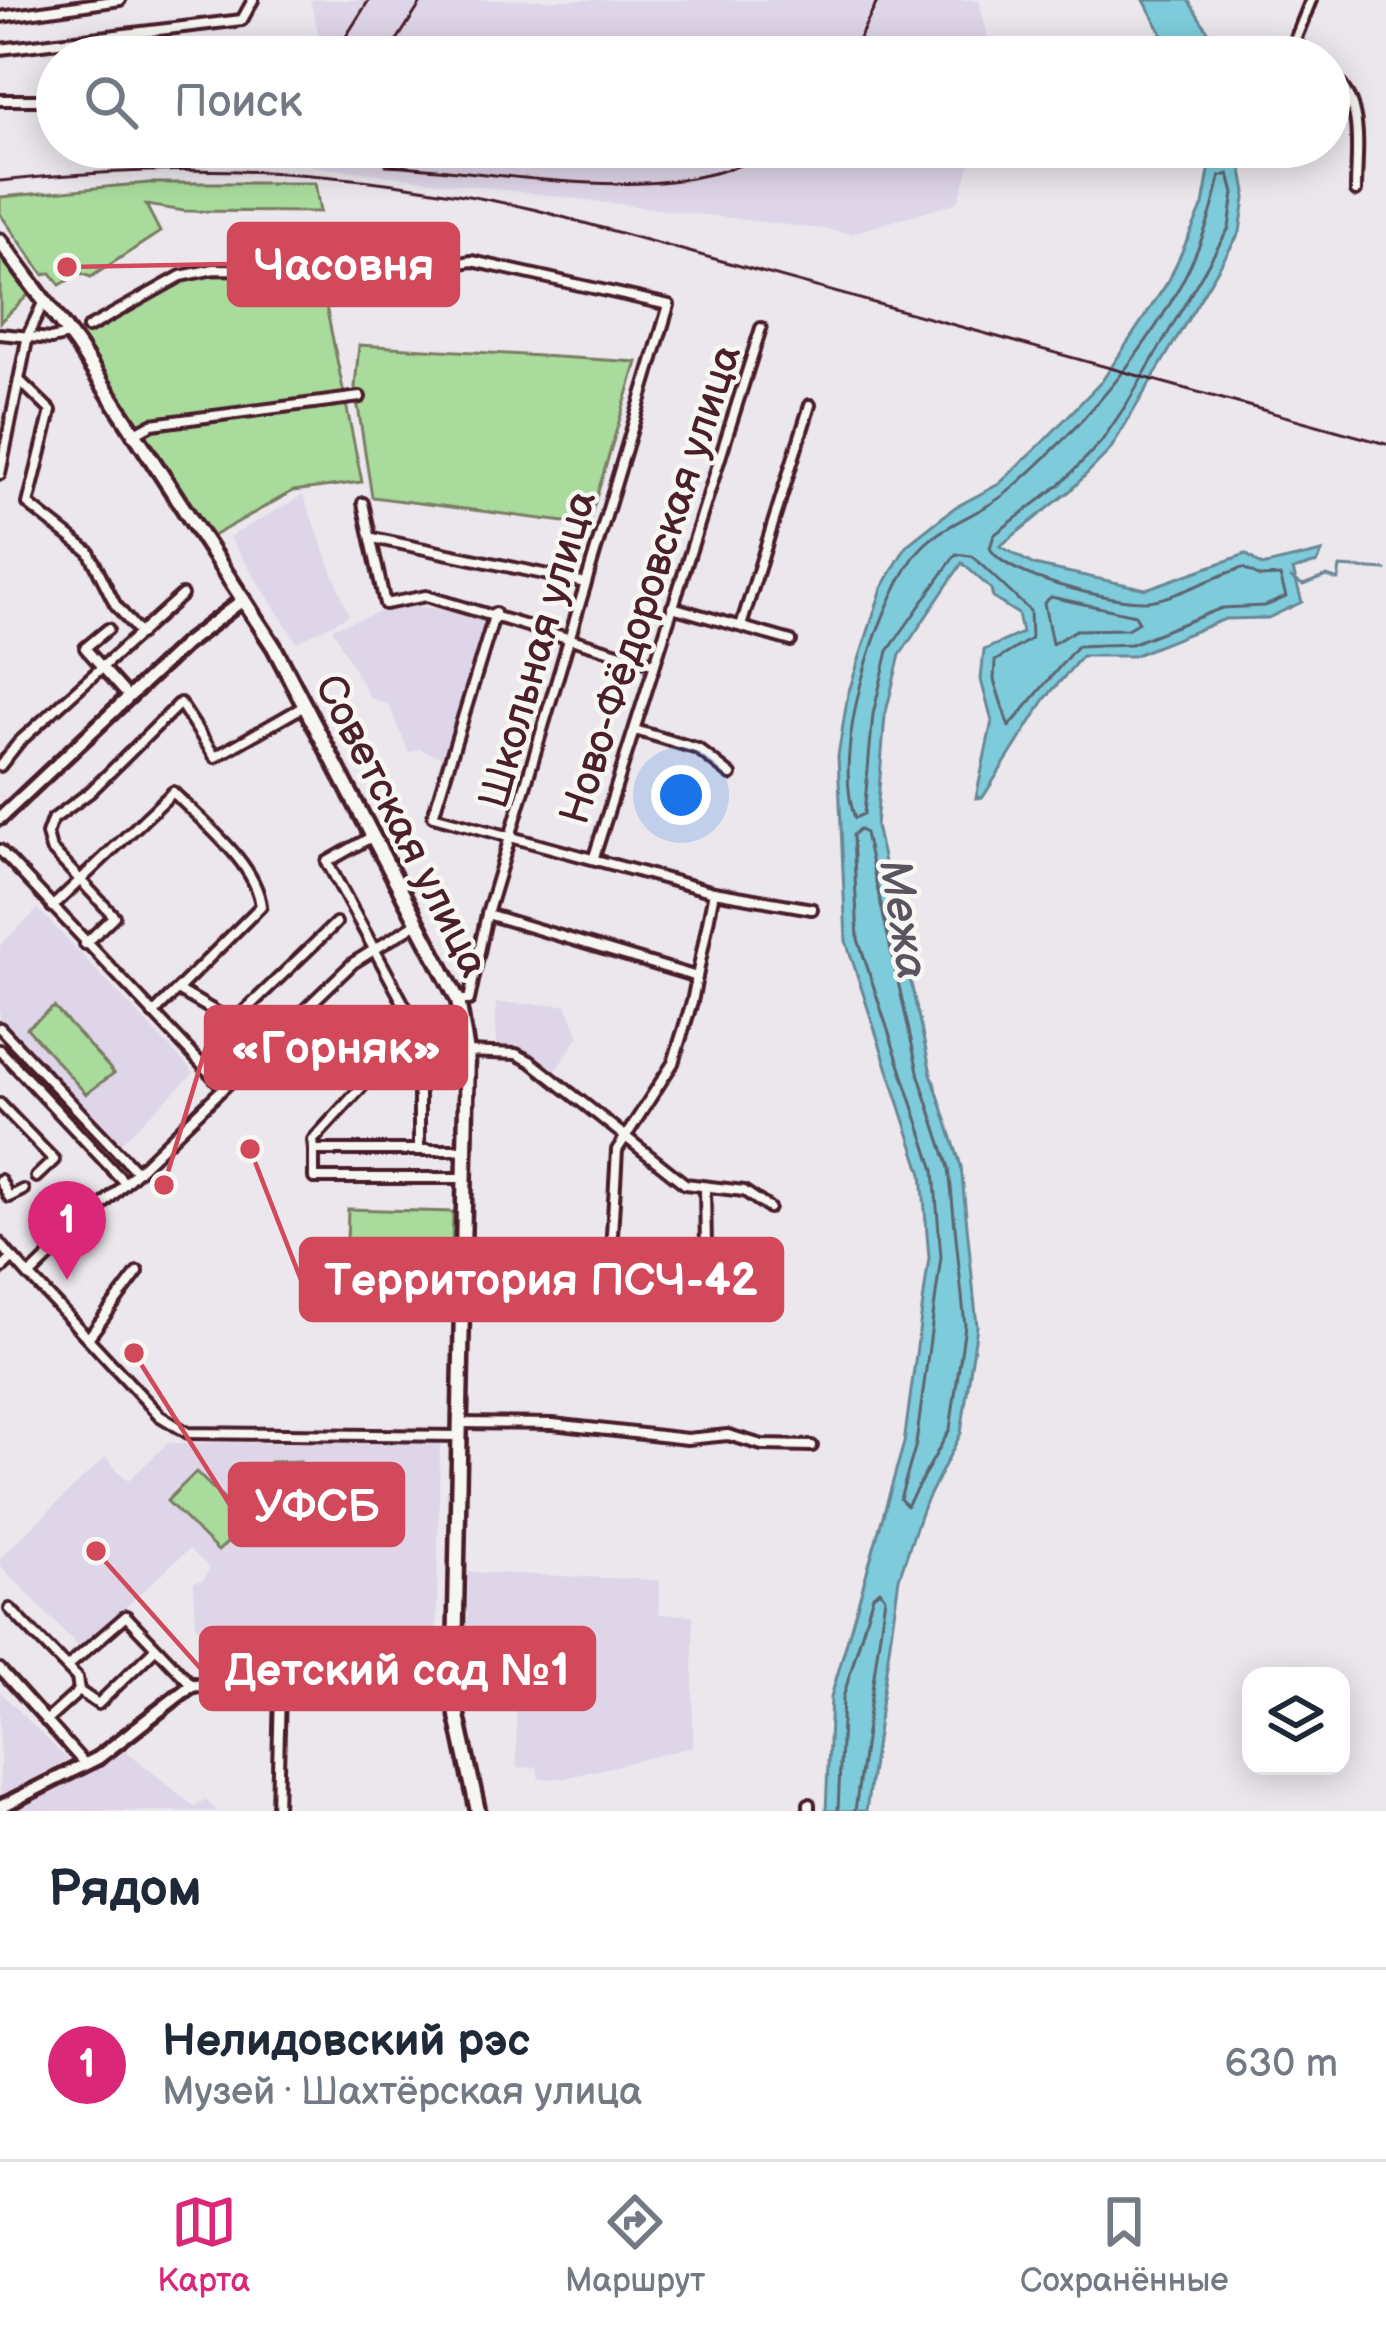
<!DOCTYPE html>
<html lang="ru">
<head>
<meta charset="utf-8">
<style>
	body { margin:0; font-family:"Balsamiq Sans",sans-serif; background:#f2f2f3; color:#1f2937 }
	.controls { position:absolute; right:36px; bottom:36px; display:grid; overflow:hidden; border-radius:24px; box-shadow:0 6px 30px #0003 }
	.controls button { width:108px; height:108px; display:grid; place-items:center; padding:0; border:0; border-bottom:3px solid #e0e1e3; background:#fff; color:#1f2937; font:60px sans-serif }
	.you { position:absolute; left:681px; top:795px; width:42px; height:42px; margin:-30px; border:9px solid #fff; border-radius:50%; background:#1a73e8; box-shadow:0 0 0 18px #1a73e833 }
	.badge { display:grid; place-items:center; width:78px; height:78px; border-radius:50%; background:#db2777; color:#fff; font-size:39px; font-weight:700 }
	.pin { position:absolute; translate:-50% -99px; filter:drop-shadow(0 3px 6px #0008) }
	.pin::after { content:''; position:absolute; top:63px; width:42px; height:36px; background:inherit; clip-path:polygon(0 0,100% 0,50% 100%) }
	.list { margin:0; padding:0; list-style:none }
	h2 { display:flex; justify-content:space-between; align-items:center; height:156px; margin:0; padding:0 48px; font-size:51px }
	h2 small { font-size:39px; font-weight:400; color:#747a83 }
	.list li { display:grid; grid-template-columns:78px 1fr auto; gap:36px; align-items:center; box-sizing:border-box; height:192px; padding:0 48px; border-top:3px solid #e0e1e3 }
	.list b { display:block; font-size:45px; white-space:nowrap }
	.list p { margin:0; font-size:39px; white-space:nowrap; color:#747a83 }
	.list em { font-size:39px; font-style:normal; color:#747a83 }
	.icon { flex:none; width:66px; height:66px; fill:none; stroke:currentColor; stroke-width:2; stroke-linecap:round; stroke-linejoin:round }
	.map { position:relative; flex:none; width:1386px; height:1811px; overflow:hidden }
	.search { position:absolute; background:#fff; box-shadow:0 6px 30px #0003; left:36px; right:36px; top:36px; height:132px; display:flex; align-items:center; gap:30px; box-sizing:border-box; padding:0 42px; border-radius:66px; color:#747a83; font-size:45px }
	.sheet { height:348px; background:#fff }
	nav { display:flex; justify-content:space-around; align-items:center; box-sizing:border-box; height:168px; border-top:3px solid #e0e1e3; background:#fff; font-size:33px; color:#747a83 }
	nav a { display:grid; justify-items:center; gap:6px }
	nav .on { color:#db2777 }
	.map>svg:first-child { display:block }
	.built { fill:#ded5e8 }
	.green { fill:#a9db9d; stroke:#7a7d64; stroke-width:3 }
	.water { fill:#7eccdb; stroke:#698795; stroke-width:3 }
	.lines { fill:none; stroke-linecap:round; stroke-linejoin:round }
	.shore { stroke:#5f6471; stroke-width:3 }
	.stream { stroke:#698795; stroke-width:3 }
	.pedestrian-casing { stroke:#4a1f2b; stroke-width:15 }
	.minor-casing { stroke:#4a1f2b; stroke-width:16 }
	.tertiary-casing { stroke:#4a1f2b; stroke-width:20 }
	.secondary-casing { stroke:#4a1f2b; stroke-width:20 }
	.primary-casing { stroke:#4a1f2b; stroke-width:21 }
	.pedestrian { stroke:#f6f6f2; stroke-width:6 }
	.minor { stroke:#f6f6f2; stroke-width:8 }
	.tertiary { stroke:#f6f6f2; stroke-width:10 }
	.secondary { stroke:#f6f6f2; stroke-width:10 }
	.primary { stroke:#f6f6f2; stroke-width:12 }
	.rail { stroke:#4a1f2b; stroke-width:3 }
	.labels { text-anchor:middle; stroke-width:9; stroke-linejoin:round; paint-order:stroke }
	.street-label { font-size:42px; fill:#4a1f2b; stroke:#f6f6f2 }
	.water-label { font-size:45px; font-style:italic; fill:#5a5360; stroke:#f6f6f2 }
	.leader { fill:none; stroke:#d1495b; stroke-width:4.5 }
	.callout-dot { fill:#d1495b; stroke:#f6f6f2; stroke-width:4.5 }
	.callout { fill:#d1495b; stroke:#d1495b; stroke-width:4.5 }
	.callout-label { font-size:45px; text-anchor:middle; font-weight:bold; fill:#fff }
</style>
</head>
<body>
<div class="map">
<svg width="1386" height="1811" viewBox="0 0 1386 1811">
	<rect width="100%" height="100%" fill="#ebe7ed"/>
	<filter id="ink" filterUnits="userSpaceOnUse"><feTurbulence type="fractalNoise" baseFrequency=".00833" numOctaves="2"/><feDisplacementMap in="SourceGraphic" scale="24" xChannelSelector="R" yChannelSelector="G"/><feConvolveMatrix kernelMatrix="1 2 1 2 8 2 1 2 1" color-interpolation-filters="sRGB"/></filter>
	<g filter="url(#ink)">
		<!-- built -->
		<g class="built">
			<polygon points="310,0 979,0 993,57 318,57 322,47"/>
			<polygon points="311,147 975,147 958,202 852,233 312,166"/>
			<polygon points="303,495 349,615 297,642 229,537"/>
			<polygon points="400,605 490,614 445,758 419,749 409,753 389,705 369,697 332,628"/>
			<polygon points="38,909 194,1073 117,1146 0,1022 0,945"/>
			<polygon points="496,1003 566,1005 579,1035 553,1075 525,1049 496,1050"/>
			<polygon points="168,1443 440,1443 436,1658 284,1676 234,1676 196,1626 194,1582 203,1580 210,1568 189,1549 80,1648 0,1565 0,1558 105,1457 128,1481"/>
			<polygon points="468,1572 659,1580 659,1614 693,1615 693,1747 565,1778 539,1779 537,1767 517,1768 516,1708 467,1706"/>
			<polygon points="0,1692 68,1760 0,1797"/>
			<polygon points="124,1749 195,1807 205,1799 217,1811 8,1811"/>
		</g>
		<!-- green -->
		<g class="green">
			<polygon points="148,183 315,183 320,212 184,211 146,205 160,232 91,277 80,273 60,285 51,273 44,275 0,214 0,197"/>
			<polygon points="0,257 29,294 0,322"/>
			<polygon points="319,272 362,482 293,491 211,537 77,332 189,277"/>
			<polygon points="359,345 637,362 588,525 372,497 355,387"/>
			<polygon points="54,1007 114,1073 86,1094 27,1028"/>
			<polygon points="348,1209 453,1212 451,1277 346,1275"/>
			<polygon points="300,1461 300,1498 271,1498 270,1462"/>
			<polygon points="196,1472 248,1523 218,1551 167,1501"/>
		</g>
		<!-- water -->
		<g class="water">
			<polygon points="1144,0 1188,0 1213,39 1218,57 1174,57"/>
			<polygon points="1204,147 1238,147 1246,192 1240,232 1110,450 1070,491 1000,546 1034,565 1146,589 1246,554 1262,566 1322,552 1317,563 1293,570 1302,602 1268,618 1225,619 1133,656 1082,656 1045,699 983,797 976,798 992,721 981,680 984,650 1022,633 1018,614 993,598 991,589 962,563 900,655 885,716 876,826 931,1073 961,1166 977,1326 961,1433 922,1510 899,1578 866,1811 826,1811 831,1697 904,1443 929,1258 922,1174 846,941 838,756 848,694 882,588 907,545 954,508 999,484 1043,442 1102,381 1169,280 1203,205 1209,171"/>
		</g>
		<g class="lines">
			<!-- shore -->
			<g class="shore">
				<path d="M1229 174 1234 193 1229 228 1128 402 1101 442 1063 482 994 535 990 548C1004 577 1113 602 1145 601 1171 601 1215 575 1243 568L1260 577 1280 576 1286 597 1265 606 1222 608 1131 644 1077 646 1009 727 994 680 995 661 1031 639 1030 611 972 556 956 554 888 651 873 714 864 814 855 818C831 753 875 612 914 557 937 524 982 515 1010 490 1102 409 1196 299 1220 177Z"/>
				<polygon points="1051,597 1135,615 1139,622 1127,629 1076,630 1052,644 1044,603"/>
				<polygon points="859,829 865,833 919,1076 949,1168 965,1326 950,1429 907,1506 900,1499 916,1444 941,1257 934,1170 858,939 853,835"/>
				<polyline points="838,1811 843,1698 873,1595 880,1590 885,1597 855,1811"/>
			</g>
			<!-- stream -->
			<polyline class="stream" points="1291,578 1303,585 1327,576 1338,580 1340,567 1386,570"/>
			<!-- pedestrian casing -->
			<g class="pedestrian-casing">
				<polygon id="pedestrian" points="370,1493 371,1518 335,1518 335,1494"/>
			</g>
			<!-- minor casing -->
			<g class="minor-casing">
				<g id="minor">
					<polyline points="0,17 120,0"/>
					<polyline points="0,49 242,20 253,0"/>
					<polyline points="1307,57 1295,40 1311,0"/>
					<path d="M1329 73C1366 102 1356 147 1356 191"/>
					<polyline points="0,100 41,100 57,90"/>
					<polyline points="88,328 181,276 214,269 406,272 472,261 669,305 487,914 469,1000 459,1000"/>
					<polyline points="0,334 51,339 68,335"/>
					<polyline points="19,380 51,411 28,504 89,552 115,604 140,634"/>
					<polyline points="132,435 152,424 360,397"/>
					<polyline points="0,474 28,335 44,301"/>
					<polyline points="363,503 385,604 426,596 655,664"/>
					<polyline points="373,538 586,583"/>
					<polyline points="672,607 791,641"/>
					<polyline points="495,613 433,816 714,892 812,909"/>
					<polyline points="741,626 810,405"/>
					<polyline points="108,629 85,648 128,696"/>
					<polyline points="635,730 698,749 731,775"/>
					<polyline points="0,766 19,742 182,595"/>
					<polyline points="373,836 327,862 419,1032 419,1150"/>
					<polyline points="0,850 223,1087"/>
					<polyline points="594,857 761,328"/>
					<path d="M52 907 173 792C203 823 256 863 261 906L153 1014"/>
					<polyline points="487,914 697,977"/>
					<polyline points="85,944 114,916 51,849 47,834 52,820 90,792 180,703 215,757 306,705"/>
					<polyline points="178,990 233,1022 336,923"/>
					<polyline points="0,1028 137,1172"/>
					<polyline points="419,1032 462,1021"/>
					<polyline points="0,1050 125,1183"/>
					<polyline points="467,1052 516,1054 530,1061 685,1184 744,1191 769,1208"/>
					<polyline points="0,1104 54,1160 36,1177"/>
					<polyline points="314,1150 313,1140 368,1080 419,1080"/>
					<polyline points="464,1150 314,1150 314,1178 465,1178"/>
					<polyline points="0,1180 9,1197 23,1190"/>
					<polyline points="705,1189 707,1304"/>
					<polyline points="0,1243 14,1260"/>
					<polyline points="0,1270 13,1258 29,1276 353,963 417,923"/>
					<polyline points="29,1275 160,1416 188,1433 459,1436"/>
					<polyline points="608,1302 617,1150 673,1063 692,1002 714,892"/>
					<polyline points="89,1337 138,1272"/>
					<polyline points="461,1423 553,1424 687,1439 728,1435 762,1445 812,1446"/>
					<polyline points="10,1609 77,1678 79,1691 46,1721"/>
					<polyline points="67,1667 126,1616 192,1685"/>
					<polyline points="0,1669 85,1764"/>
					<polyline points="79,1691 98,1704 156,1648"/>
					<polyline points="277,1811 280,1689"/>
					<polyline points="809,1811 809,1804"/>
				</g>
			</g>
			<!-- tertiary casing -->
			<g class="tertiary-casing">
				<polyline id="tertiary" points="0,1807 98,1758 192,1685 280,1689 455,1664"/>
			</g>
			<!-- secondary casing -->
			<g class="secondary-casing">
				<polyline id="secondary" points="0,818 184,645 244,599"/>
			</g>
			<!-- primary casing -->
			<g class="primary-casing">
				<polyline id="primary" points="0,241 77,345 274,647 458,1000 467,1052 455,1664 457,1716 478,1811"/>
			</g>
			<!-- pedestrian -->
			<use href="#pedestrian" class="pedestrian"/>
			<!-- minor -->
			<use href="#minor" class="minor"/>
			<!-- tertiary -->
			<use href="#tertiary" class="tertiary"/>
			<!-- secondary -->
			<use href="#secondary" class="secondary"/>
			<!-- primary -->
			<use href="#primary" class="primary"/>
			<!-- rail -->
			<g class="rail">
				<polyline points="333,57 369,0"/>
				<polyline points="386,57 423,0"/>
				<polyline points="850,57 878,0"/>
				<polyline points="172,155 226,147"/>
				<polyline points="233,155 321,147"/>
				<path d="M386 165C514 171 666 213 780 147"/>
				<path d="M0 181C190 161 350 168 537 210L1386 444"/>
			</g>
		</g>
	</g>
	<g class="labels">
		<!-- street labels -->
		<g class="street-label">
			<text transform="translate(649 584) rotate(-72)" y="15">Ново-Фёдоровская улица</text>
			<text transform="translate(536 649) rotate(-74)" y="15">Школьная улица</text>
			<text transform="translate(403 825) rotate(63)" y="15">Советская улица</text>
		</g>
		<!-- water labels -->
		<g class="water-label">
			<text transform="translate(905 919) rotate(81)" y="16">Межа</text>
		</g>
	</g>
	<!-- callouts -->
	<path class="leader" d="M67 267L229 264M164 1185L206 1047M250 1149L301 1280M134 1353L230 1505M96 1551L201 1669"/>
	<g class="callout-dot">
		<circle cx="67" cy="267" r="12"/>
		<circle cx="164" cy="1185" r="12"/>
		<circle cx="250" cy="1149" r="12"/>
		<circle cx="134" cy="1353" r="12"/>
		<circle cx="96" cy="1551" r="12"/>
	</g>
	<g class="callout">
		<rect x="229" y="224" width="229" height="81" rx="12"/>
		<rect x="206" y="1007" width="260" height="81" rx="12"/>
		<rect x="301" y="1239" width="481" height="81" rx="12"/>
		<rect x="230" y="1464" width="173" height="81" rx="12"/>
		<rect x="201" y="1628" width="393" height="81" rx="12"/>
	</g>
	<g class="callout-label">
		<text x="344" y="280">Часовня</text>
		<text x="336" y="1063">«Горняк»</text>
		<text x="541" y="1295">Территория ПСЧ-42</text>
		<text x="317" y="1521">УФСБ</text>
		<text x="397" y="1685">Детский сад №1</text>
	</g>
</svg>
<div class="controls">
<button><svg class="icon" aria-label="layers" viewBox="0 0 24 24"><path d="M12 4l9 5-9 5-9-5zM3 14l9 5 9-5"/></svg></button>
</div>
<div class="you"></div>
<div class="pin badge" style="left:67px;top:1280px">1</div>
<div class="search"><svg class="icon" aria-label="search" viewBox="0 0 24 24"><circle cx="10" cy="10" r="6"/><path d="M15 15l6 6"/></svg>Поиск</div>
</div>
<section class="sheet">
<h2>Рядом<small></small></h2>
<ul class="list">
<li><span class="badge">1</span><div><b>Нелидовский рэс</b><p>Музей · Шахтёрская улица</p></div><em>630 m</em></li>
</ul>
</section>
<nav>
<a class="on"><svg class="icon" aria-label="map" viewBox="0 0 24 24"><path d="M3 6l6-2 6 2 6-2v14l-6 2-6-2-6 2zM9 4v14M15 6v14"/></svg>Карта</a>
<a><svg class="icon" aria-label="directions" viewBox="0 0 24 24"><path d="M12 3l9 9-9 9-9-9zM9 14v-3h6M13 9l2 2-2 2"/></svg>Маршрут</a>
<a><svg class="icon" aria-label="saved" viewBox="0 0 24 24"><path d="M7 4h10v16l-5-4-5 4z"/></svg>Сохранённые</a>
</nav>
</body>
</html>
